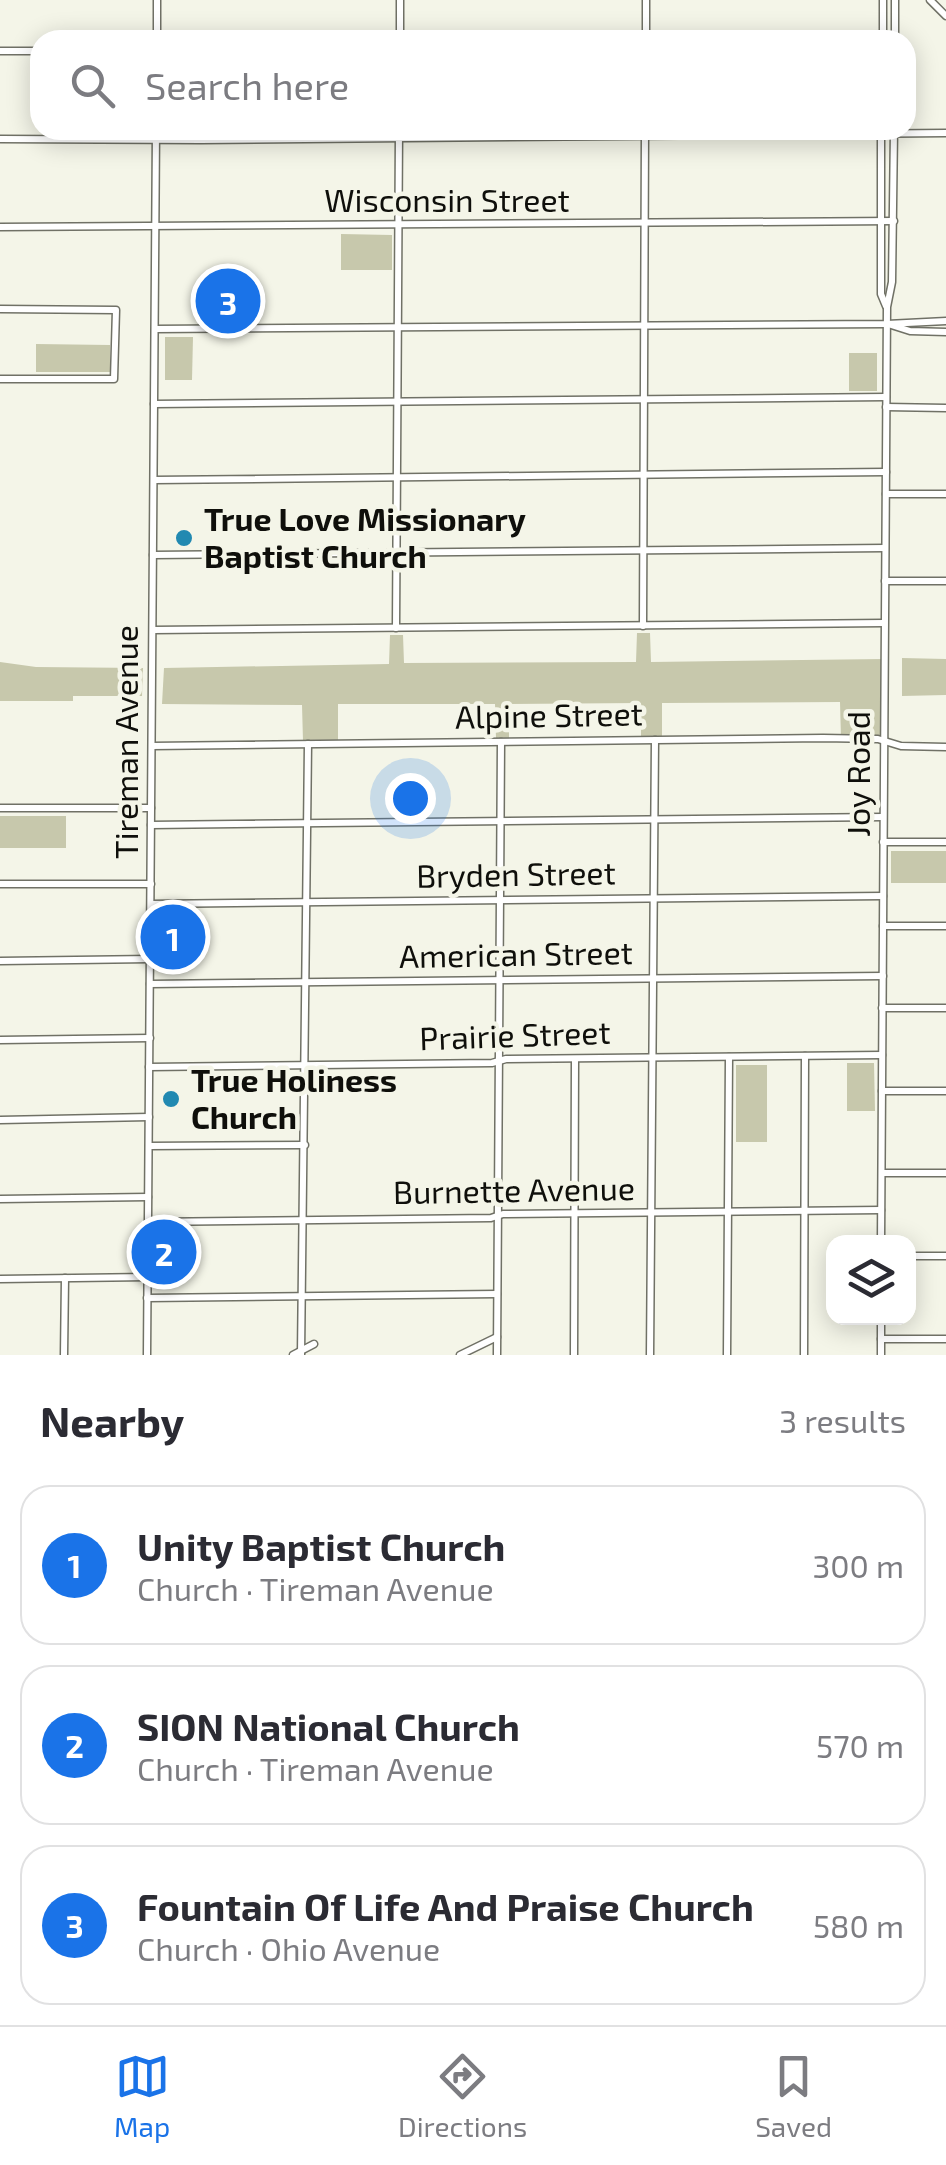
<!DOCTYPE html>
<html lang="en">
<head>
<meta charset="utf-8">
<style>
	body { margin:0; font-family:"Exo 2",sans-serif; background:#f2f2f3; color:#2b2b33 }
	.controls { position:absolute; right:30px; bottom:30px; display:grid; overflow:hidden; border-radius:20px; box-shadow:0 5px 25px #0003 }
	.controls button { width:90px; height:90px; display:grid; place-items:center; padding:0; border:0; border-bottom:2px solid #e1e1e2; background:#fff; color:#2b2b33; font:50px sans-serif }
	.you { position:absolute; left:410px; top:798px; width:35px; height:35px; margin:-25px; border:8px solid #fff; border-radius:50%; background:#1a73e8; box-shadow:0 0 0 15px #1a73e833 }
	.badge { display:grid; place-items:center; width:65px; height:65px; border-radius:50%; background:#1a73e8; color:#fff; font-size:32px; font-weight:700 }
	.pin { position:absolute; translate:-50% -50%; border:5px solid #fff; box-shadow:0 2px 10px #0006 }
	.list { margin:0; padding:0; list-style:none }
	h2 { display:flex; justify-content:space-between; align-items:center; height:130px; margin:0; padding:0 40px; font-size:42px }
	h2 small { font-size:32px; font-weight:400; color:#7c7c81 }
	.list li { display:grid; grid-template-columns:65px 1fr auto; gap:30px; align-items:center; box-sizing:border-box; height:160px; margin:0 20px 20px; padding:0 20px; border:2px solid #e1e1e2; border-radius:30px }
	.list b { display:block; font-size:38px; white-space:nowrap }
	.list p { margin:0; font-size:32px; white-space:nowrap; color:#7c7c81 }
	.list em { font-size:32px; font-style:normal; color:#7c7c81 }
	.icon { flex:none; width:55px; height:55px; fill:none; stroke:currentColor; stroke-width:2; stroke-linecap:round; stroke-linejoin:round }
	.map { position:relative; flex:none; width:946px; height:1355px; overflow:hidden }
	.search { position:absolute; background:#fff; box-shadow:0 5px 25px #0003; left:30px; right:30px; top:30px; height:110px; display:flex; align-items:center; gap:25px; box-sizing:border-box; padding:0 35px; border-radius:30px; color:#7c7c81; font-size:38px }
	.sheet { height:670px; background:#fff }
	nav { display:flex; justify-content:space-around; align-items:center; box-sizing:border-box; height:140px; border-top:2px solid #e1e1e2; background:#fff; font-size:28px; color:#7c7c81 }
	nav a { display:grid; justify-items:center; gap:5px }
	nav .on { color:#1a73e8 }
	.map>svg:first-child { display:block }
	.green { fill:#c7c8ac }
	.lines { fill:none; stroke-linecap:round; stroke-linejoin:round }
	.minor-casing { stroke:#707166; stroke-width:9 }
	.minor { stroke:#fff; stroke-width:6 }
	.poi-dot { fill:#2189b1; stroke:#f4f5e8; stroke-width:4 }
	.labels { text-anchor:middle; stroke-width:9; stroke-linejoin:round; paint-order:stroke }
	.street-label { font-size:32px; fill:#0f0f0b; stroke:#f4f5e8 }
	.poi-label { font-size:32px; font-weight:bold; fill:#0f0f0b; stroke:#f4f5e8; text-anchor:start }
</style>
</head>
<body>
<div class="map">
<svg width="946" height="1355" viewBox="0 0 946 1355">
	<rect width="100%" height="100%" fill="#f4f5e8"/>
	<!-- green -->
	<g class="green">
		<polygon points="341,234 392,235 392,270 341,270"/>
		<polygon points="165,337 193,337 192,380 165,380"/>
		<polygon points="36,344 110,345 110,372 36,372"/>
		<rect x="849" y="353" width="28" height="38"/>
		<polygon points="637,633 650,633 651,662 884,659 884,738 841,739 840,702 662,703 662,737 641,737 641,703 509,704 509,738 496,739 495,704 338,704 338,741 303,741 302,705 162,704 164,668 389,664 390,635 403,635 404,663 636,662"/>
		<polygon points="902,658 946,659 946,695 902,696"/>
		<polygon points="0,662 36,667 143,668 142,696 73,696 73,701 0,701"/>
		<rect x="0" y="816" width="66" height="32"/>
		<rect x="891" y="851" width="55" height="32"/>
		<polygon points="847,1063 874,1063 875,1111 847,1111"/>
		<rect x="736" y="1065" width="31" height="77"/>
	</g>
	<g class="lines">
		<!-- minor casing -->
		<g class="minor-casing">
			<g id="minor">
				<polyline points="883,0 883,40"/>
				<polyline points="895,0 895,40"/>
				<polyline points="930,0 946,16"/>
				<polyline points="157,40 157,0"/>
				<polyline points="400,40 400,0"/>
				<polyline points="646,40 646,0"/>
				<polyline points="0,51 40,51"/>
				<polyline points="881,130 881,294 886,306"/>
				<polyline points="0,139 201,140 946,133"/>
				<polyline points="0,227 894,221"/>
				<polyline points="0,309 116,310 114,379 0,379"/>
				<polyline points="888,324 910,331 946,332"/>
				<polyline points="155,329 887,324 946,321"/>
				<polyline points="154,404 886,397"/>
				<polyline points="886,407 946,408"/>
				<polyline points="154,480 886,472"/>
				<polyline points="886,494 946,494"/>
				<polyline points="153,555 885,548"/>
				<polyline points="885,581 946,581"/>
				<polyline points="643,626 645,130"/>
				<polyline points="396,628 399,130"/>
				<polyline points="153,630 884,623"/>
				<polyline points="152,746 823,738 878,739 901,746 946,747"/>
				<polyline points="0,808 151,808"/>
				<polyline points="151,825 883,817"/>
				<polyline points="883,842 946,842"/>
				<polyline points="0,884 151,884"/>
				<polyline points="151,904 883,896"/>
				<polyline points="883,926 946,926"/>
				<polyline points="0,961 151,959"/>
				<polyline points="150,984 883,976"/>
				<polyline points="882,1008 946,1008"/>
				<polyline points="0,1040 150,1038"/>
				<polyline points="149,1067 492,1063 506,1059 882,1055"/>
				<polyline points="882,1091 946,1091"/>
				<polyline points="0,1120 149,1117"/>
				<polyline points="149,1146 305,1145"/>
				<polyline points="882,1173 946,1173"/>
				<polyline points="0,1199 148,1197"/>
				<polyline points="148,1222 491,1218 503,1214 881,1210"/>
				<polyline points="881,1242 887,307 892,282 894,130"/>
				<polyline points="908,1256 946,1256"/>
				<polyline points="0,1279 148,1277"/>
				<polyline points="147,1298 497,1294"/>
				<polyline points="881,1339 946,1339"/>
				<polyline points="64,1355 65,1278"/>
				<polyline points="147,1355 156,130"/>
				<polyline points="293,1355 314,1344"/>
				<polyline points="301,1355 308,744"/>
				<polyline points="460,1355 497,1337"/>
				<polyline points="497,1355 501,742"/>
				<polyline points="574,1355 575,1059"/>
				<polyline points="650,1355 655,740"/>
				<polyline points="727,1355 729,1057"/>
				<polyline points="804,1355 805,1056"/>
				<polyline points="881,1355 881,1318"/>
			</g>
		</g>
		<!-- minor -->
		<use href="#minor" class="minor"/>
	</g>
	<!-- markers -->
	<g class="poi-dot">
		<circle cx="184" cy="538" r="10"/>
		<circle cx="171" cy="1099" r="10"/>
	</g>
	<g class="labels">
		<!-- street labels -->
		<g class="street-label">
			<text x="447" y="212">Wisconsin Street</text>
			<text transform="translate(549 716) rotate(-1)" y="11">Alpine Street</text>
			<text transform="translate(127 742) rotate(-90)" y="11">Tireman Avenue</text>
			<text transform="translate(859 774) rotate(-90)" y="11">Joy Road</text>
			<text transform="translate(516 875) rotate(-1)" y="11">Bryden Street</text>
			<text transform="translate(516 955) rotate(-1)" y="11">American Street</text>
			<text transform="translate(515 1036) rotate(-2)" y="11">Prairie Street</text>
			<text transform="translate(514 1191) rotate(-1)" y="11">Burnette Avenue</text>
		</g>
		<!-- poi labels -->
		<g class="poi-label">
			<text x="204" y="531">True Love Missionary<tspan x="204" dy="37">Baptist Church</tspan></text>
			<text x="191" y="1092">True Holiness<tspan x="191" dy="37">Church</tspan></text>
		</g>
	</g>
</svg>
<div class="controls">
<button><svg class="icon" aria-label="layers" viewBox="0 0 24 24"><path d="M12 4l9 5-9 5-9-5zM3 14l9 5 9-5"/></svg></button>
</div>
<div class="you"></div>
<div class="pin badge" style="left:173px;top:937px">1</div>
<div class="pin badge" style="left:164px;top:1252px">2</div>
<div class="pin badge" style="left:228px;top:301px">3</div>
<div class="search"><svg class="icon" aria-label="search" viewBox="0 0 24 24"><circle cx="10" cy="10" r="6"/><path d="M15 15l6 6"/></svg>Search here</div>
</div>
<section class="sheet">
<h2>Nearby<small>3 results</small></h2>
<ul class="list">
<li><span class="badge">1</span><div><b>Unity Baptist Church</b><p>Church · Tireman Avenue</p></div><em>300 m</em></li>
<li><span class="badge">2</span><div><b>SION National Church</b><p>Church · Tireman Avenue</p></div><em>570 m</em></li>
<li><span class="badge">3</span><div><b>Fountain Of Life And Praise Church</b><p>Church · Ohio Avenue</p></div><em>580 m</em></li>
</ul>
</section>
<nav>
<a class="on"><svg class="icon" aria-label="map" viewBox="0 0 24 24"><path d="M3 6l6-2 6 2 6-2v14l-6 2-6-2-6 2zM9 4v14M15 6v14"/></svg>Map</a>
<a><svg class="icon" aria-label="directions" viewBox="0 0 24 24"><path d="M12 3l9 9-9 9-9-9zM9 14v-3h6M13 9l2 2-2 2"/></svg>Directions</a>
<a><svg class="icon" aria-label="saved" viewBox="0 0 24 24"><path d="M7 4h10v16l-5-4-5 4z"/></svg>Saved</a>
</nav>
</body>
</html>
